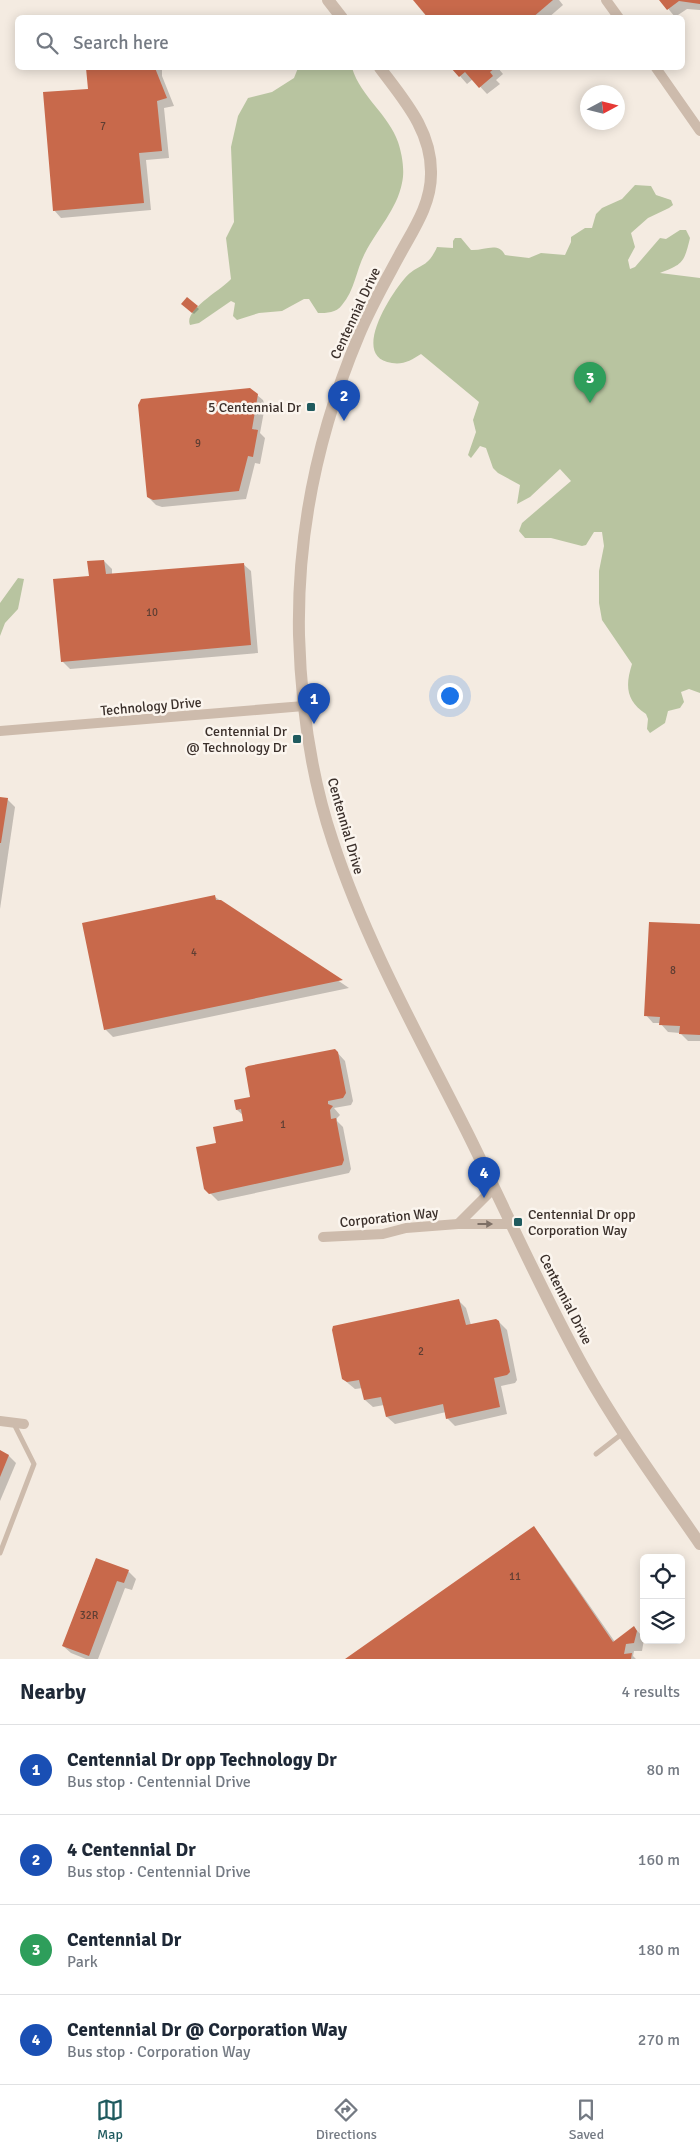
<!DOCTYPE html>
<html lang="en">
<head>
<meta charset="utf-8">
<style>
	body { margin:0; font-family:Signika,sans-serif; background:#f6f6f7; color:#1f2937 }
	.controls { position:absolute; right:15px; bottom:15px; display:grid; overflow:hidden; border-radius:8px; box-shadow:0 2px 12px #0003 }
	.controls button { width:45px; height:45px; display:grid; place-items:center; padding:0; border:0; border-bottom:1px solid #e0e1e3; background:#fff; color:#1f2937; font:25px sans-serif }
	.compass { position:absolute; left:580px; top:85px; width:45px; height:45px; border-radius:50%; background:#fff; box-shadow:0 2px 12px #0003; rotate:83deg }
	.you { position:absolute; left:449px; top:695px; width:18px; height:18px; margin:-12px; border:4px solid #fff; border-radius:50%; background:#1a73e8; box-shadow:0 0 0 8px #1a73e833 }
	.badge { display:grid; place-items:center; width:32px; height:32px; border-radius:50%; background:#1f5a5e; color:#fff; font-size:16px; font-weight:700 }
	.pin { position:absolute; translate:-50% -41px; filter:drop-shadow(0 1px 2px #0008) }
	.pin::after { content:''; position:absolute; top:26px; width:18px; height:15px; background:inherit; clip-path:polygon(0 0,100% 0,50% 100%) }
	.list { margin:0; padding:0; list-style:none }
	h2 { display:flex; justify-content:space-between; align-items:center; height:65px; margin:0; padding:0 20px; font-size:21px }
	h2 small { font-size:16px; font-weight:400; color:#747a83 }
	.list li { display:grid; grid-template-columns:32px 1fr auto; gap:15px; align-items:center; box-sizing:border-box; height:90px; padding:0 20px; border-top:1px solid #e0e1e3 }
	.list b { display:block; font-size:19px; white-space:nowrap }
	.list p { margin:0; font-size:16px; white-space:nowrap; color:#747a83 }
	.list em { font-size:16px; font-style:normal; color:#747a83 }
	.icon { flex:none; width:28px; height:28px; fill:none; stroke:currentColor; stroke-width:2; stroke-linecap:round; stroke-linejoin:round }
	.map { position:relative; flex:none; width:700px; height:1659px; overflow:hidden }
	.search { position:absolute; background:#fff; box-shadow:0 2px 12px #0003; left:15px; right:15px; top:15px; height:55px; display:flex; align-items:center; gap:12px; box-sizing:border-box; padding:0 18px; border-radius:8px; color:#747a83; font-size:19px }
	.sheet { height:425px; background:#fff }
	nav { display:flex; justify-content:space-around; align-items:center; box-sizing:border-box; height:70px; border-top:1px solid #e0e1e3; background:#fff; font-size:14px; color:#747a83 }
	nav a { display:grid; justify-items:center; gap:2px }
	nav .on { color:#1f5a5e }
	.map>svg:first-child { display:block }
	.green { fill:#b8c4a0 }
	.shadow { fill:#0003 }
	.building { fill:#c8694b }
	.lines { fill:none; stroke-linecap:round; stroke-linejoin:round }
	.service { stroke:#cdbbac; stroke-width:5 }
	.minor { stroke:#cdbbac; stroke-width:10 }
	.tertiary { stroke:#cdbbac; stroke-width:12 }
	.oneway { fill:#7d6f65 }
	.poi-dot { fill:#1f5a5e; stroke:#fbf5ee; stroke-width:2 }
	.labels { text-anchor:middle; stroke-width:5; stroke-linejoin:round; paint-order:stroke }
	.number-label { font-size:11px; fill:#5e3e33 }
	.street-label { font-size:14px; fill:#3b302b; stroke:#fbf5ee }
	.poi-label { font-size:14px; fill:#3b302b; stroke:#fbf5ee; text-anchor:end }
</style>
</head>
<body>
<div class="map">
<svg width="700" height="1659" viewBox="0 0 700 1659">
	<rect width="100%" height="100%" fill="#f4ebe1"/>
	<!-- green -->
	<g class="green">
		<path d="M298 68H352C361 97 389 115 398 142 402 154 405 170 402 183 397 209 377 230 365 253 356 270 355 290 342 305 336 313 327 313 318 313L309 299H304L282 311 259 313 237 320 233 316 235 303 231 301 199 323 190 325C183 310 223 289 231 279L226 238 234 222 231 147 238 116 248 98 272 92 294 78Z"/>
		<path d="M635 185 651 186 656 195 671 200 673 205 669 208 648 218 631 233 635 247 628 260 630 269 635 267 660 238 666 239 680 230H686L690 238C684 263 683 264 660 273L700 278V693L689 689 681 692 684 702 680 708 668 711 665 723 650 733 647 729 648 719 646 714C626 701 625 686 632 664L602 620 599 603V571L604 546 602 532H594L586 545 582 546 551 538H525L519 531 522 523 571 481 560 469 530 497 517 504 520 485 498 473 493 468 486 448 480 446 471 458 468 455 476 432 473 420 479 402 421 354C412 360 403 365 392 363 350 358 390 295 405 278 418 263 427 270 437 247L453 248V241L455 238H461L471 250C484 251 498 241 505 255L529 258 541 253 565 255 571 242V237L585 228H592L596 214 602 208 622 199Z"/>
		<polygon points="18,578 24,579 18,609 5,623 0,636 0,603"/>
	</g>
	<!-- shadow -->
	<g class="shadow">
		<polygon points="415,0 559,0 563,5 548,18 429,18"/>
		<polygon points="661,0 700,0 700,10 687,9 675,17"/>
		<polygon points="87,68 162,68 162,76 174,106 164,108 169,158 146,160 151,210 61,218 54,210 89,90"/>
		<polygon points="453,68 498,68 503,74 496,80 500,84 487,94 473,79 467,84"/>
		<polygon points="187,299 199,309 194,314 183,304"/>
		<polygon points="250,389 263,400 265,406 260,433 265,438 260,464 255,463 246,499 162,507 156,505 148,497"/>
		<polygon points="104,561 112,569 112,575 243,564 251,571 258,653 70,669 62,661 90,577"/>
		<polygon points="0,799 7,799 15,807 0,909"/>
		<polygon points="215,897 349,988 113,1037 105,1029"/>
		<polygon points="700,926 700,1041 688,1041 680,1033 668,1032 660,1023 653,1023 646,1015"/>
		<polygon points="335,1050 345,1061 353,1101 351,1105 334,1108 340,1115 337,1118 337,1121 343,1127 351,1169 349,1173 218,1201 210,1193 218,1144 245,1122 244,1116 237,1110 236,1101 252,1098"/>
		<polygon points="458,1300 466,1308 471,1325 499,1322 507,1330 517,1380 515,1383 501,1386 507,1414 455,1426 447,1418 446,1412 395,1424 387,1417 384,1405 373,1407 365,1400 363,1388 355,1389 343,1379"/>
		<polygon points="0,1452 9,1456 16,1463 0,1501"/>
		<polygon points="533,1528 541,1536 615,1642 634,1627 641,1635 644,1639 642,1651 634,1651 633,1656 636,1659 347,1659"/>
		<polygon points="96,1559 128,1571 136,1579 132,1590 125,1588 98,1659 86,1659 71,1653 63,1646"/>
	</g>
	<!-- building -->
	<g class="building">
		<polygon points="413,0 553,0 532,18 428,18"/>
		<polygon points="659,0 700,0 700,4 679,1 667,10"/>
		<polygon points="86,68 155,68 167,98 157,101 162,151 139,153 144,203 53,211 43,92 88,89"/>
		<polygon points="451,68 495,68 490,72 493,76 479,88 465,72 459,77"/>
		<polygon points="187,297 198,306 192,313 181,304"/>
		<polygon points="250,388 258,394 252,429 258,430 253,457 248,456 239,491 153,500 147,497 138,405 141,399"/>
		<polygon points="104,560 106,574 244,563 251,645 61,662 53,579 89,576 87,561"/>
		<polygon points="0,797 8,798 1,843 0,843"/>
		<polygon points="215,895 216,900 221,900 343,980 104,1030 82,923"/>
		<polygon points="649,922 700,924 700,1035 679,1034 680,1026 659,1025 660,1017 644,1016"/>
		<polygon points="335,1049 338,1052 346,1093 343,1098 328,1101 328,1104 333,1106 330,1110 331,1119 336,1118 344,1160 342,1165 209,1194 204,1189 196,1147 216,1143 213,1127 243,1121 241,1109 236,1110 234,1100 250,1097 245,1068 248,1066"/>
		<polygon points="459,1299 466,1325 496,1319 499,1321 510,1372 507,1375 494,1378 500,1407 446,1419 443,1404 386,1417 381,1397 364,1400 359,1380 347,1382 342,1379 332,1330 333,1326"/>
		<polygon points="0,1450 9,1455 0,1477"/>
		<polygon points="534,1526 613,1642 634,1626 637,1631 634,1643 626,1644 624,1654 632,1653 631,1659 345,1659"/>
		<polygon points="96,1558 129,1570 124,1583 117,1581 89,1656 62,1646"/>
	</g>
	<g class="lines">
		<!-- service -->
		<g class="service">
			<polyline points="596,1454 623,1433"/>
			<polyline points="0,1553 34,1464 14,1424"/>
		</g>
		<!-- minor -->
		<g class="minor">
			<polyline points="606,0 619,18"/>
			<polyline points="656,68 700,131"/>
			<polyline points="0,731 304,706"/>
			<polyline points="458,1224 494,1188"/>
			<polyline points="323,1237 383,1234 406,1228 458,1224 512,1224"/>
			<polyline points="0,1421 24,1424"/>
		</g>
		<!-- tertiary -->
		<g class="tertiary">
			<polyline points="328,0 342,18"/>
			<path d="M380 68C404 100 432 131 431 174 431 205 413 230 399 256 385 282 370 308 359 335 319 430 297 533 299 635 301 704 311 777 333 842 367 945 421 1040 469 1136 507 1213 542 1293 584 1368 618 1429 660 1486 700 1544"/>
		</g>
	</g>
	<!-- one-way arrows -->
	<defs><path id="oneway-solid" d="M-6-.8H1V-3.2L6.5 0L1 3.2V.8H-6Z" transform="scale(1.25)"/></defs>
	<use class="oneway" href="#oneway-solid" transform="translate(485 1224)"/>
	<!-- markers -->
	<g class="poi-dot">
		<rect x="306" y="402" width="10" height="10" rx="2.5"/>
		<rect x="292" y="734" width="10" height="10" rx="2.5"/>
		<rect x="513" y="1217" width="10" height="10" rx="2.5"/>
	</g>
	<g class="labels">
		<!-- number labels -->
		<g class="number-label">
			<text x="103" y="130">7</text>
			<text x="198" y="447">9</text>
			<text x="152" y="616">10</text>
			<text x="194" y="956">4</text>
			<text x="673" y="974">8</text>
			<text x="283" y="1128">1</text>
			<text x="421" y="1355">2</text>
			<text x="515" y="1580">11</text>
			<text x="89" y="1619">32R</text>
		</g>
		<!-- street labels -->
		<g class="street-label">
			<text transform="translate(355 313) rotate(-65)" y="5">Centennial Drive</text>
			<text transform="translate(151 706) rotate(-5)" y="5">Technology Drive</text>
			<text transform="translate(346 826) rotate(74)" y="5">Centennial Drive</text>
			<text transform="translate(389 1217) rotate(-6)" y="5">Corporation Way</text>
			<text transform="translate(566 1299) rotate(63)" y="5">Centennial Drive</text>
		</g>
		<!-- poi labels -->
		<g class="poi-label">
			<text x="301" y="412">5 Centennial Dr</text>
			<text x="287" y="736">Centennial Dr<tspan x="287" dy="16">@ Technology Dr</tspan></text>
			<text x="528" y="1219" text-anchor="start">Centennial Dr opp<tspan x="528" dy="16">Corporation Way</tspan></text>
		</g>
	</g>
</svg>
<div class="controls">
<button><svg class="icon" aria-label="locate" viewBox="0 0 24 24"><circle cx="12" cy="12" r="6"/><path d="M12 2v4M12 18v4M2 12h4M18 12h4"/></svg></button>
<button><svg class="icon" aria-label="layers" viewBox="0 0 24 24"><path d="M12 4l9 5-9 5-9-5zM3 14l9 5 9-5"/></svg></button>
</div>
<svg class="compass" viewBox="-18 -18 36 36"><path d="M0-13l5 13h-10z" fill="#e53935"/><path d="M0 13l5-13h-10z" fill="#747a83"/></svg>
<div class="you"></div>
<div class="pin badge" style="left:314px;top:724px;background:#1a4fb4">1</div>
<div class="pin badge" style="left:344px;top:421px;background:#1a4fb4">2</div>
<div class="pin badge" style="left:590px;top:403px;background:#2e9e5b">3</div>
<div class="pin badge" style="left:484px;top:1198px;background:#1a4fb4">4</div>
<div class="search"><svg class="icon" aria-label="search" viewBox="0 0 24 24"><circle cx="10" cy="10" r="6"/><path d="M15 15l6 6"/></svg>Search here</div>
</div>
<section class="sheet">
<h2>Nearby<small>4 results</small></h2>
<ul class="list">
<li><span class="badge" style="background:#1a4fb4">1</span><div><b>Centennial Dr opp Technology Dr</b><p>Bus stop · Centennial Drive</p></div><em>80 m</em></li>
<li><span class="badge" style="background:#1a4fb4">2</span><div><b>4 Centennial Dr</b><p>Bus stop · Centennial Drive</p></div><em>160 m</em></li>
<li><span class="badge" style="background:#2e9e5b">3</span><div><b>Centennial Dr</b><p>Park</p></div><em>180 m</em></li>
<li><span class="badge" style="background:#1a4fb4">4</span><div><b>Centennial Dr @ Corporation Way</b><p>Bus stop · Corporation Way</p></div><em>270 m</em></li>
</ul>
</section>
<nav>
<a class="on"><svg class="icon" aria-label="map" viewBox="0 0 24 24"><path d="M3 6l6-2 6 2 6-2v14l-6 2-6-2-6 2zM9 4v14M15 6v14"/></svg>Map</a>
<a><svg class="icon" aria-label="directions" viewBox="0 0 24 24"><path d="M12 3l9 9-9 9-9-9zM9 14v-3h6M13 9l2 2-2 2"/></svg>Directions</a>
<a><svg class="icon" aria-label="saved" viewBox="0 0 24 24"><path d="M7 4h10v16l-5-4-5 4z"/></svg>Saved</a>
</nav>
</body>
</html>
